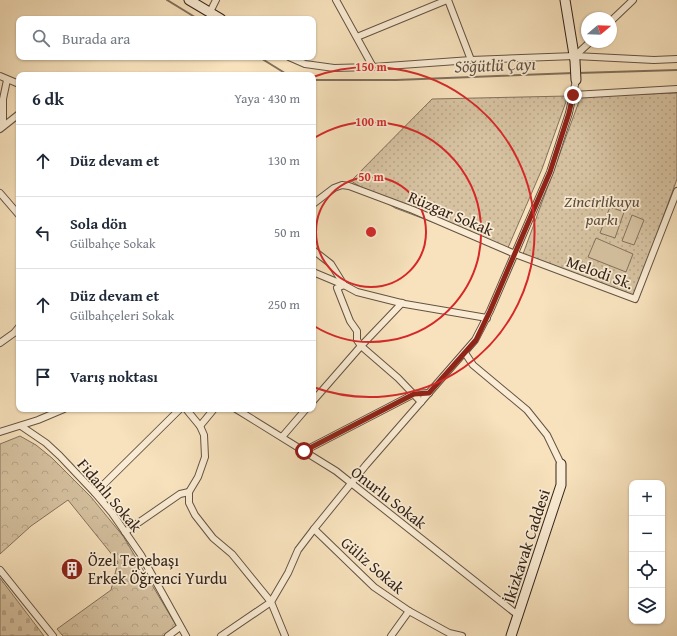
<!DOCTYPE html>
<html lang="tr">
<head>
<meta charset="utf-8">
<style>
	body { margin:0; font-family:"Gentium Book Plus",serif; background:#f6f6f7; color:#1f2937 }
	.controls { position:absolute; right:12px; bottom:12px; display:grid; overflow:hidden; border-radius:8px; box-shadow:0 1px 3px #0004 }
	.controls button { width:36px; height:36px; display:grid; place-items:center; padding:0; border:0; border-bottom:1px solid #e0e1e3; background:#fff; color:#1f2937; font:20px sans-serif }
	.compass { position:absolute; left:581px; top:12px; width:36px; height:36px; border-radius:50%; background:#fff; box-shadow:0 1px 3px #0004; rotate:71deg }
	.stop { position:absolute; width:12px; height:12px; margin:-9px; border:3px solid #8f2418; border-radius:50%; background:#fff }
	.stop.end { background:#8f2418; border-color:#fff; box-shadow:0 1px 4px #0008 }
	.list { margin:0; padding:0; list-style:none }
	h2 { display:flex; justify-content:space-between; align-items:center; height:52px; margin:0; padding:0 16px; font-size:17px }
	h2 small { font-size:13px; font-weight:400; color:#747a83 }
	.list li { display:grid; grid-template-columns:26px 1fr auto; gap:12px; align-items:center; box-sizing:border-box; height:72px; padding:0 16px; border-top:1px solid #e0e1e3 }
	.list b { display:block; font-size:15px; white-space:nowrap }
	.list p { margin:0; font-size:13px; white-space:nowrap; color:#747a83 }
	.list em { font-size:13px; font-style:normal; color:#747a83 }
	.icon { flex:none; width:22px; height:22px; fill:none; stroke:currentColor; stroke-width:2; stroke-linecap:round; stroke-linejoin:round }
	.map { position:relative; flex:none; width:677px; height:636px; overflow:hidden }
	.search { position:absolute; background:#fff; box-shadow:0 1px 3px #0004; left:16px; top:16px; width:300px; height:44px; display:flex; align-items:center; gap:10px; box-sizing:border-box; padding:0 14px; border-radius:8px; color:#747a83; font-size:15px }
	.panel { position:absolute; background:#fff; box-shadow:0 1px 3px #0004; left:16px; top:72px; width:300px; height:340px; border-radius:8px }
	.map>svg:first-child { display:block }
	.forest { fill:url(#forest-crowns); stroke:#84725e }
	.cemetery { fill:url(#cemetery-stones); stroke:#84725e }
	.park { fill:url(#park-dots); stroke:#84725e }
	.pitch { fill:#d6c2a1; stroke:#84725e }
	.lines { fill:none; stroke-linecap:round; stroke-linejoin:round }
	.stream { stroke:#806f5b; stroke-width:2 }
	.street-casing { stroke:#645343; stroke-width:8 }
	.secondary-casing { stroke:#33231a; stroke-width:11 }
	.street { stroke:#faecd4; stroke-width:6 }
	.secondary { stroke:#faecd4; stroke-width:9 }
	.route { stroke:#8f2418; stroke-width:5 }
	.ring { fill:none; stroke:#d62828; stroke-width:2 }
	.labels { text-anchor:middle; stroke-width:3.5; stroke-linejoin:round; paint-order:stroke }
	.park-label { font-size:16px; font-style:italic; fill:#5c4b3c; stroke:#faecd4 }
	.street-label { font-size:16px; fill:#33231a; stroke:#faecd4 }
	.poi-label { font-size:16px; fill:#33231a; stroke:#faecd4; text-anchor:start }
	.water-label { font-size:17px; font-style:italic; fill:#604f40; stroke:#faecd4 }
	.centre { fill:#d62828; stroke:#faecd4; stroke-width:2 }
	.ring-label { font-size:12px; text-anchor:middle; font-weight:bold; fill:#d62828; stroke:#faecd4; stroke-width:3.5; stroke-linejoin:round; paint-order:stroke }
</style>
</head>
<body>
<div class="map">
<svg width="677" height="636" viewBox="0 0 677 636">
	<defs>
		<pattern id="forest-crowns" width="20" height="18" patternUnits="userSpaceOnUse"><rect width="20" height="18" fill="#d6c2a1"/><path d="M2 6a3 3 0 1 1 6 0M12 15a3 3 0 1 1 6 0" fill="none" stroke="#b8a68a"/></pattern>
		<pattern id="cemetery-stones" width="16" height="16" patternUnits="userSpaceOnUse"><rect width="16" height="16" fill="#d6c2a1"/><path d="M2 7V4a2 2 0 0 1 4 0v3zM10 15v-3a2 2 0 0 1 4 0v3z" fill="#b8a68a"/></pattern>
		<pattern id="park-dots" width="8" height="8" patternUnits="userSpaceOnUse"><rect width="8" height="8" fill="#d6c2a1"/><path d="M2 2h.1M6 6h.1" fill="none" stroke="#b8a68a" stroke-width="1.8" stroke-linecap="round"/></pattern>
	</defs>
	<rect width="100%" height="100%" fill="#f7e2bd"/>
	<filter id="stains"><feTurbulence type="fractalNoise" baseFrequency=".005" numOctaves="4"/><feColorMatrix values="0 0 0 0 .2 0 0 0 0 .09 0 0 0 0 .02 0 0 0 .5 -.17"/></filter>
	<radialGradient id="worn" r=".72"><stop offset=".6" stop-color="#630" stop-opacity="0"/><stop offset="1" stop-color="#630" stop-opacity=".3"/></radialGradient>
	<!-- forest -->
	<polygon class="forest" points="20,436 36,445 52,458 91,497 123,536 177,627 163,636 63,636 57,629 111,590 118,562 68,500 31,526 0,554 0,444"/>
	<!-- cemetery -->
	<polygon class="cemetery" points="0,578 44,636 0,636"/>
	<!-- park -->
	<g class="park">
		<polygon points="677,93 677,179 634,297 523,254 581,96"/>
		<polygon points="568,96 542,169 507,250 395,208 351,181 432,99"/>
	</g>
	<!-- pitch -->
	<g class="pitch">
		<polygon points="610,207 624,212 615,238 600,233"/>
		<polygon points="632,215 644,220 634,245 622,241"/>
		<polygon points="596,238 633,254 626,272 588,257"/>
	</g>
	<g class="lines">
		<!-- stream -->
		<g class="stream">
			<polyline points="167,0 198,19"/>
			<polyline points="259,57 288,75"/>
			<polyline points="578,73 677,70"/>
			<polyline points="313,80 396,80 574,73"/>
		</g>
		<!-- street casing -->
		<g class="street-casing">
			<g id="street">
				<polyline points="336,0 373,67"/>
				<polyline points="448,0 471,60"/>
				<polyline points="210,12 216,0"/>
				<polyline points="611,21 633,0"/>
				<polyline points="357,37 447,0"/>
				<polyline points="575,56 590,42"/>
				<polyline points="289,57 305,64 334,68 373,67 471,60 575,56 654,60 677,59"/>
				<polyline points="0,76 19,84"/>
				<polyline points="573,95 677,89"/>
				<polyline points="3,126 3,99 7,80"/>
				<polyline points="0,129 19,114"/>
				<polyline points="0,193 19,215"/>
				<polyline points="313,204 334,188 342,185 349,186 413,210 515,254 635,299 677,191"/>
				<polyline points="313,250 331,264 344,285 357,292 405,304 487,318"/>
				<polyline points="313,272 344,285 337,288 350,321 357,331 357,340 361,346 398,378 421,402"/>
				<polyline points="0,343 14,333 19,327"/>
				<polyline points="465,353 473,365 527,410 547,435 561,464"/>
				<polyline points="313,401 361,346 402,303"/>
				<polyline points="186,409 200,426 204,435 205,457 198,477 189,492 189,503 195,515 213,538 232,554 271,602 221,636"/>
				<polyline points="236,409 336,471 519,616"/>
				<polyline points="21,426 46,443 60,456 95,493 112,513 141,555 186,636"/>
				<polyline points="200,426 214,409"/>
				<polyline points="0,432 38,420 64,409"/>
				<polyline points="282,437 306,409"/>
				<polyline points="304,451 414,394 429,393"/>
				<polyline points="95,493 180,409"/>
				<polyline points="314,529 374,587 409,611 449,633 462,636"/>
				<polyline points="125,532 180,494 189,492"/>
				<polyline points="0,570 53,636"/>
				<polyline points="168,636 180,627"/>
				<polyline points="285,636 271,602 288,573 298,550 314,529 366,465 475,340 490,311 550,172 569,113 576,80"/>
				<polyline points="391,636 409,611"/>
			</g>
		</g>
		<!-- secondary casing -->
		<g class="secondary-casing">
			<g id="secondary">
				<polyline points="189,0 221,19"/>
				<polyline points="565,0 575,61 576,80"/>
				<polyline points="511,636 561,485 561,464"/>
			</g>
		</g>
		<!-- street -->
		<use href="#street" class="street"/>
		<!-- secondary -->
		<use href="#secondary" class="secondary"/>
	</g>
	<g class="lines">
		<!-- route -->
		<polyline class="route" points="304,451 414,394 429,393 476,340 490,311 550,172 569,113 573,95"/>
	</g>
	<!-- distance rings -->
	<g class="ring">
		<circle cx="371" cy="232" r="55"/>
		<path d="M314 138A110 110 0 1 1 314 326"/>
		<path d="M313 77A165 165 0 1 1 313 387"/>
	</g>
	<!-- icons -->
	<defs>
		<g id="building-disc" transform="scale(1.15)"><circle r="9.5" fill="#8f2418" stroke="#faecd4"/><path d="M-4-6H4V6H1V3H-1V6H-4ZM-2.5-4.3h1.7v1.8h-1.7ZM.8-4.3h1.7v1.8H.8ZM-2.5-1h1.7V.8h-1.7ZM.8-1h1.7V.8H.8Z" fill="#fff"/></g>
	</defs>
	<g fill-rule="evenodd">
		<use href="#building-disc" x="72" y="569"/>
	</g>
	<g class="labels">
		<!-- park labels -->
		<g class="park-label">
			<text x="602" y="207">Zincirlikuyu<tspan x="602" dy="18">parkı</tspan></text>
		</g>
		<!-- street labels -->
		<g class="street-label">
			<text transform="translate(451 213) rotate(23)" y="6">Rüzgar Sokak</text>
			<text transform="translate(600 272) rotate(20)" y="6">Melodi Sk.</text>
			<text transform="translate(110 495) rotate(50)" y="6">Fidanlı Sokak</text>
			<text transform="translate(389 497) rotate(38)" y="6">Onurlu Sokak</text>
			<text transform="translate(526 546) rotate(-72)" y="6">İkizkavak Caddesi</text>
			<text transform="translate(373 565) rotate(41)" y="6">Güliz Sokak</text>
		</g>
		<!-- poi labels -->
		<g class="poi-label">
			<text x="88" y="566">Özel Tepebaşı<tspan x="88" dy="18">Erkek Öğrenci Yurdu</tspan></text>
		</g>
		<!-- water labels -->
		<g class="water-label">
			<text transform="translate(495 65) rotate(-2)" y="6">Söğütlü Çayı</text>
		</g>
	</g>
	<circle cx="371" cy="232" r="6" class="centre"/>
	<g class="ring-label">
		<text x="371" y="71">150 m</text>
		<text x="371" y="126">100 m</text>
		<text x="371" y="181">50 m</text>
	</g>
	<rect width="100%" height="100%" filter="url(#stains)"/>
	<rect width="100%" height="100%" fill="url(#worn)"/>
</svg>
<div class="controls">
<button>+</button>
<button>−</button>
<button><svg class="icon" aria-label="locate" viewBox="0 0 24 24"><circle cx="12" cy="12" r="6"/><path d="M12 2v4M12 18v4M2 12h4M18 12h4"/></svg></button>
<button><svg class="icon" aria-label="layers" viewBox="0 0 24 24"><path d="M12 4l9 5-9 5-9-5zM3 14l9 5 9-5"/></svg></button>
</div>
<svg class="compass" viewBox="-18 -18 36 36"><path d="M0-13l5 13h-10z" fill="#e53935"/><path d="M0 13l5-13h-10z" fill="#747a83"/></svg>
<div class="stop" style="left:304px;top:451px"></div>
<div class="stop end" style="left:573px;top:95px"></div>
<div class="search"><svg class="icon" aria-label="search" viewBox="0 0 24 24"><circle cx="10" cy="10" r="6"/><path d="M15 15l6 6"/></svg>Burada ara</div>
<section class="panel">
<h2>6 dk<small>Yaya · 430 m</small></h2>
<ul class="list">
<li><svg class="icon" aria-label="ahead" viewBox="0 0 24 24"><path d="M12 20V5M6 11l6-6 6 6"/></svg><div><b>Düz devam et</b></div><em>130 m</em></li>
<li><svg class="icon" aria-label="left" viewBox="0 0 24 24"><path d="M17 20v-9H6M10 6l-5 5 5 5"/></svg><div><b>Sola dön</b><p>Gülbahçe Sokak</p></div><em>50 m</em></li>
<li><svg class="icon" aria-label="ahead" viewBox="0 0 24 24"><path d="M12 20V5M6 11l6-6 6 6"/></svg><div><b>Düz devam et</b><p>Gülbahçeleri Sokak</p></div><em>250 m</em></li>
<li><svg class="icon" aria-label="arrive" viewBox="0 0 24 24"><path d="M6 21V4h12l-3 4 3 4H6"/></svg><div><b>Varış noktası</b></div></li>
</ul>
</section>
</div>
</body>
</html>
